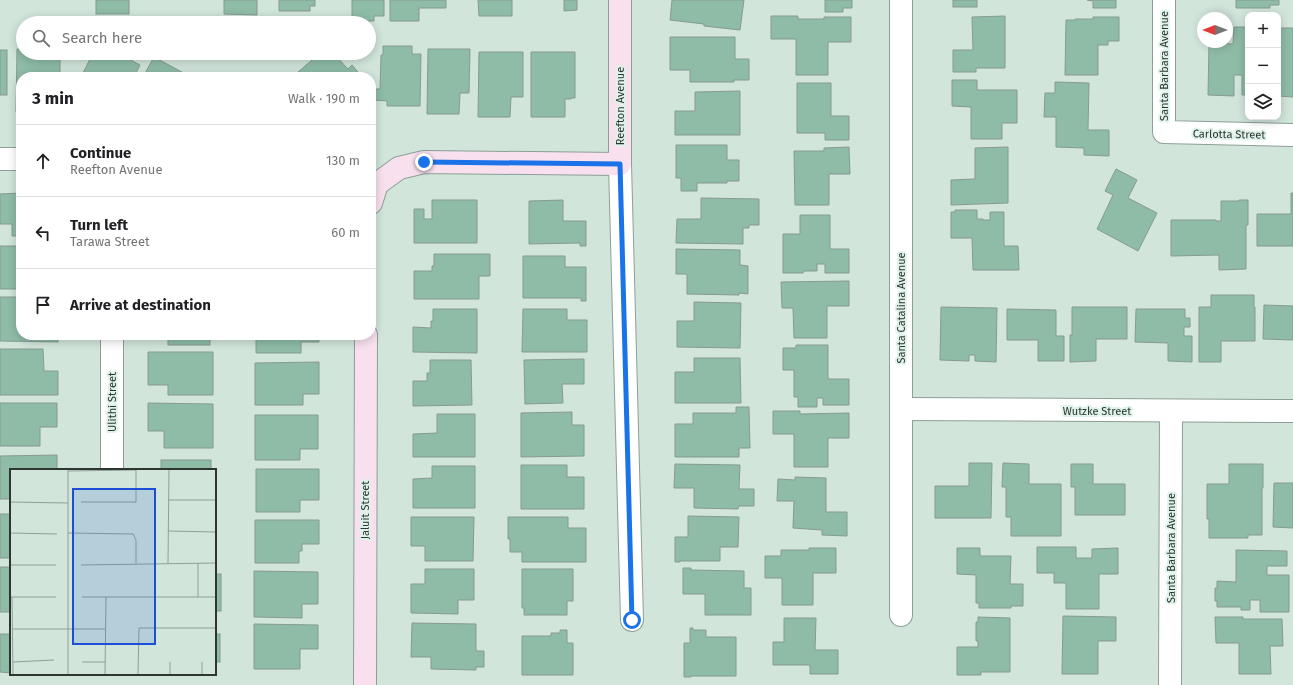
<!DOCTYPE html>
<html lang="en">
<head>
<meta charset="utf-8">
<style>
	body { margin:0; font-family:"Fira Sans",sans-serif; background:#f2f2f2; color:#202124 }
	.controls { position:absolute; right:12px; top:12px; display:grid; overflow:hidden; border-radius:8px; box-shadow:0 2px 10px #0003 }
	.controls button { width:36px; height:36px; display:grid; place-items:center; padding:0; border:0; border-bottom:1px solid #e0e0e0; background:#fff; color:#202124; font:20px sans-serif }
	.compass { position:absolute; left:1197px; top:12px; width:36px; height:36px; border-radius:50%; background:#fff; box-shadow:0 2px 10px #0003; rotate:270deg }
	.stop { position:absolute; width:12px; height:12px; margin:-9px; border:3px solid #1a73e8; border-radius:50%; background:#fff }
	.stop.end { background:#1a73e8; border-color:#fff; box-shadow:0 1px 4px #0008 }
	.list { margin:0; padding:0; list-style:none }
	h2 { display:flex; justify-content:space-between; align-items:center; height:52px; margin:0; padding:0 16px; font-size:17px }
	h2 small { font-size:13px; font-weight:400; color:#757577 }
	.list li { display:grid; grid-template-columns:26px 1fr auto; gap:12px; align-items:center; box-sizing:border-box; height:72px; padding:0 16px; border-top:1px solid #e0e0e0 }
	.list b { display:block; font-size:15px; white-space:nowrap }
	.list p { margin:0; font-size:13px; white-space:nowrap; color:#757577 }
	.list em { font-size:13px; font-style:normal; color:#757577 }
	.icon { flex:none; width:22px; height:22px; fill:none; stroke:currentColor; stroke-width:2; stroke-linecap:round; stroke-linejoin:round }
	.map { position:relative; flex:none; width:1293px; height:685px; overflow:hidden }
	.search { position:absolute; background:#fff; box-shadow:0 2px 10px #0003; left:16px; top:16px; width:360px; height:44px; display:flex; align-items:center; gap:10px; box-sizing:border-box; padding:0 14px; border-radius:22px; color:#757577; font-size:15px }
	.panel { position:absolute; background:#fff; box-shadow:0 2px 10px #0003; left:16px; top:72px; width:360px; height:268px; border-radius:16px }
	.map>svg:first-child { display:block }
	.building { fill:#8ebca7; stroke:#879a91 }
	.lines { fill:none; stroke-linecap:round; stroke-linejoin:round }
	.street-casing { stroke:#8d9f96; stroke-width:24 }
	.secondary-casing { stroke:#8d9f96; stroke-width:24 }
	.street { stroke:#fff; stroke-width:22 }
	.secondary { stroke:#f8e0ee; stroke-width:22 }
	.route { stroke:#1a73e8; stroke-width:5 }
	.labels { text-anchor:middle; stroke-width:4; stroke-linejoin:round; paint-order:stroke }
	.street-label { font-size:11px; fill:#2e3632; stroke:#def2e9 }
	.inset-road { fill:none; stroke:#909f97; stroke-width:1 }
	.view { fill:#1d4ed8; fill-opacity:0.15; stroke:#1d4ed8; stroke-width:2 }
	.inset-edge { fill:none; stroke:#2e3632; stroke-width:2 }
</style>
</head>
<body>
<div class="map">
<svg width="1293" height="685" viewBox="0 0 1293 685">
	<rect width="100%" height="100%" fill="#d1e5db"/>
	<!-- building -->
	<g class="building">
		<rect x="96" y="0" width="33" height="14"/>
		<polygon points="224,0 257,0 257,15 224,14"/>
		<polygon points="279,0 315,0 315,6 310,6 310,11 279,11"/>
		<polygon points="352,0 384,0 384,16 374,16 374,21 352,21"/>
		<polygon points="390,0 446,0 446,8 419,8 419,21 390,21"/>
		<polygon points="478,0 512,0 512,16 479,16"/>
		<polygon points="564,0 577,0 577,10 564,11"/>
		<polygon points="672,0 744,0 740,30 704,26 704,24 670,20"/>
		<polygon points="825,0 852,0 852,8 843,8 843,12 825,12"/>
		<rect x="953" y="0" width="24" height="7"/>
		<polygon points="1087,0 1116,0 1116,8 1093,8 1093,1"/>
		<polygon points="1236,0 1279,0 1279,5 1270,5 1270,8 1236,8"/>
		<polygon points="771,16 798,16 798,19 824,19 824,17 851,17 851,42 828,42 828,75 796,75 796,39 771,39"/>
		<polygon points="1005,16 1005,68 976,68 976,72 953,72 953,50 973,50 972,17"/>
		<polygon points="1093,17 1119,17 1119,41 1108,41 1108,45 1098,45 1098,75 1065,75 1066,20 1075,20 1075,19 1093,19"/>
		<polygon points="1234,27 1248,27 1248,95 1242,95 1242,75 1234,75 1234,96 1208,95 1209,43 1233,44"/>
		<polygon points="1278,28 1293,28 1293,97 1278,96"/>
		<polygon points="670,37 735,37 735,59 749,59 749,80 734,80 734,82 690,82 690,70 670,70"/>
		<polygon points="383,46 412,46 412,54 421,54 420,106 387,106 387,101 374,100 374,89 380,89 381,55 383,55"/>
		<polygon points="17,49 23,49 23,53 60,53 60,77 21,77 21,112 16,112"/>
		<polygon points="428,49 470,49 469,93 460,93 459,114 427,114"/>
		<rect x="0" y="50" width="7" height="45"/>
		<polygon points="479,52 523,52 523,97 511,97 510,117 478,117"/>
		<polygon points="531,52 575,52 575,98 571,98 571,99 565,99 565,117 531,117"/>
		<polygon points="93,53 119,53 119,54 140,65 134,77 81,77"/>
		<polygon points="320,53 333,53 348,69 352,65 362,77 300,77 297,73"/>
		<polygon points="154,57 191,77 143,77"/>
		<polygon points="952,80 977,80 977,90 1017,90 1017,123 1002,123 1002,139 971,139 971,107 952,106"/>
		<polygon points="1055,82 1089,83 1088,130 1109,130 1109,156 1084,155 1084,148 1056,147 1056,117 1044,117 1045,93 1055,93"/>
		<polygon points="797,83 831,83 831,116 849,116 849,140 825,140 825,133 797,133"/>
		<polygon points="740,91 740,135 675,135 675,111 695,111 695,92"/>
		<polygon points="676,145 727,145 727,160 739,160 739,181 727,181 727,183 697,183 697,191 681,191 681,178 676,178"/>
		<polygon points="849,147 850,174 829,174 829,205 795,205 794,151 824,151 824,148"/>
		<polygon points="1008,147 1008,203 951,205 951,180 975,179 975,148"/>
		<polygon points="1116,169 1137,180 1128,198 1157,213 1138,251 1097,229 1113,195 1105,191"/>
		<polygon points="21,193 21,236 12,236 12,224 0,224 0,194"/>
		<polygon points="1291,193 1293,193 1293,246 1257,246 1257,214 1291,214"/>
		<polygon points="701,198 759,199 759,225 749,225 749,228 743,228 743,244 676,243 677,219 701,219"/>
		<polygon points="432,200 477,200 477,243 414,243 414,209 424,209 424,219 432,219"/>
		<polygon points="563,200 563,221 586,221 586,246 580,246 580,243 529,244 529,201"/>
		<polygon points="1239,200 1248,200 1248,225 1246,225 1246,269 1219,270 1219,255 1171,256 1171,220 1216,220 1216,221 1221,221 1221,201 1239,201"/>
		<polygon points="955,210 977,210 977,219 983,219 983,220 990,220 990,212 1004,212 1004,246 1018,246 1019,270 973,270 972,238 951,238 951,212 955,212"/>
		<polygon points="800,215 830,215 830,249 849,249 849,273 825,273 825,264 817,264 817,271 804,271 803,273 783,273 783,234 800,234"/>
		<rect x="0" y="246" width="21" height="43"/>
		<polygon points="676,249 740,250 740,265 748,266 748,294 739,293 739,295 687,294 687,274 676,274"/>
		<polygon points="434,254 490,254 490,276 479,276 479,299 414,299 414,271 432,271 432,266 434,266"/>
		<polygon points="523,256 565,256 565,267 586,267 586,301 581,301 581,298 523,298"/>
		<polygon points="849,281 849,306 827,306 827,338 794,338 793,308 782,308 781,282"/>
		<polygon points="1211,295 1254,295 1254,307 1255,307 1255,341 1221,341 1221,362 1199,362 1199,307 1211,307"/>
		<polygon points="0,297 21,297 21,335 58,335 58,342 0,341"/>
		<polygon points="694,302 741,303 740,348 677,347 677,321 694,321"/>
		<polygon points="1264,305 1293,306 1293,340 1263,339"/>
		<polygon points="941,307 997,308 996,362 975,361 975,355 969,355 969,361 940,360"/>
		<polygon points="1072,307 1127,307 1127,339 1096,339 1096,361 1070,362 1070,335 1072,335"/>
		<polygon points="433,309 477,309 477,353 413,352 413,327 431,328 431,321 433,321"/>
		<polygon points="523,309 567,309 567,320 587,320 587,352 522,352"/>
		<polygon points="1007,309 1056,310 1056,336 1064,336 1064,361 1038,361 1038,340 1007,340"/>
		<polygon points="1136,309 1185,309 1185,318 1190,318 1190,327 1184,327 1184,336 1192,336 1192,362 1168,361 1168,343 1135,342"/>
		<rect x="168" y="335" width="42" height="10"/>
		<polygon points="256,335 319,335 319,342 301,342 301,353 256,353"/>
		<polygon points="796,345 828,345 828,379 849,379 849,405 823,405 823,398 817,398 817,407 798,407 798,397 794,397 794,370 783,370 783,348 796,348"/>
		<polygon points="0,349 43,349 44,371 58,371 58,395 0,395"/>
		<polygon points="148,352 213,352 213,395 168,395 168,385 148,385"/>
		<polygon points="694,358 740,358 741,403 675,403 675,372 694,372"/>
		<polygon points="584,359 584,384 562,384 563,403 525,404 524,360"/>
		<polygon points="430,360 471,360 472,405 413,406 413,381 427,381 427,373 430,373"/>
		<polygon points="319,362 319,394 303,394 303,405 255,405 255,363"/>
		<polygon points="0,403 57,403 57,427 40,427 40,446 0,446"/>
		<polygon points="148,403 213,404 213,448 164,448 164,431 148,431"/>
		<polygon points="736,407 749,407 750,448 739,448 739,457 675,457 675,424 693,424 693,413 736,413"/>
		<polygon points="773,411 800,411 800,414 849,413 849,438 828,438 828,467 794,467 794,434 773,434"/>
		<polygon points="572,412 572,425 584,425 584,456 521,457 521,413"/>
		<polygon points="437,414 475,414 475,457 413,457 413,434 437,433"/>
		<polygon points="255,415 318,415 318,449 300,449 300,460 255,460"/>
		<polygon points="57,455 57,470 11,470 11,499 0,499 0,456"/>
		<rect x="161" y="460" width="50" height="10"/>
		<polygon points="969,463 992,463 991,518 935,518 935,486 969,486"/>
		<polygon points="1003,463 1029,464 1029,484 1061,484 1061,536 1011,536 1011,517 1006,517 1006,487 1002,487"/>
		<polygon points="675,464 740,465 739,489 754,489 754,506 739,506 738,509 694,508 694,488 674,488"/>
		<polygon points="1071,464 1093,464 1093,484 1125,484 1125,515 1075,515 1075,487 1071,487"/>
		<polygon points="1229,464 1263,464 1263,488 1262,488 1262,535 1248,535 1248,538 1209,538 1209,519 1207,519 1207,484 1229,484"/>
		<polygon points="521,465 567,465 567,477 584,477 584,509 521,509"/>
		<polygon points="432,466 475,466 475,508 413,508 413,479 432,478"/>
		<polygon points="256,469 319,469 319,500 300,500 300,512 256,512"/>
		<polygon points="795,477 826,478 826,512 847,512 847,536 822,535 822,530 793,528 794,501 777,501 778,479 795,480"/>
		<polygon points="1274,483 1293,483 1293,528 1273,527"/>
		<rect x="0" y="514" width="11" height="44"/>
		<polygon points="688,516 739,517 738,547 720,547 720,561 680,561 680,562 675,562 675,537 688,537"/>
		<polygon points="411,517 474,517 473,561 425,561 425,546 411,546"/>
		<polygon points="508,517 568,517 568,528 586,528 586,562 522,562 522,552 510,552 510,539 508,539"/>
		<polygon points="255,520 319,520 319,544 302,544 302,551 299,551 299,563 255,563"/>
		<polygon points="1037,547 1076,547 1076,558 1092,558 1092,549 1118,548 1118,574 1099,574 1099,609 1066,609 1066,583 1054,583 1054,573 1037,573"/>
		<polygon points="809,548 836,548 836,573 813,573 813,605 782,605 782,578 765,578 765,556 781,556 781,550 809,550"/>
		<polygon points="957,548 980,548 980,556 1011,556 1010,584 1023,584 1023,606 1011,606 1011,608 979,608 979,603 976,603 976,575 957,574"/>
		<polygon points="1236,550 1287,551 1287,566 1267,566 1267,575 1289,575 1289,612 1260,612 1260,600 1250,600 1250,610 1241,610 1241,607 1217,607 1217,601 1215,601 1215,588 1217,588 1217,581 1236,582"/>
		<rect x="0" y="567" width="11" height="45"/>
		<polygon points="683,568 691,568 691,570 744,571 744,588 751,588 751,615 705,615 705,594 683,594"/>
		<polygon points="425,569 474,569 474,600 458,600 458,614 411,613 411,584 425,584"/>
		<polygon points="522,569 573,569 573,601 567,601 567,615 524,615 524,608 522,608"/>
		<polygon points="254,571 318,572 318,604 302,604 302,618 254,617"/>
		<rect x="215" y="574" width="6" height="37"/>
		<polygon points="1063,616 1116,617 1116,641 1098,641 1098,674 1062,674"/>
		<polygon points="978,617 1010,618 1010,672 981,672 981,675 957,675 957,647 978,647 978,641 976,641 976,622 978,622"/>
		<polygon points="1215,617 1243,617 1243,619 1282,619 1283,646 1270,646 1271,674 1239,674 1239,643 1216,643"/>
		<polygon points="784,618 816,618 815,650 838,650 838,674 810,674 810,665 773,665 773,642 784,642"/>
		<polygon points="412,623 476,624 476,651 484,651 484,667 476,667 476,670 431,669 431,657 411,657"/>
		<polygon points="254,624 318,625 318,649 300,649 300,669 254,669"/>
		<polygon points="690,628 693,628 693,630 706,630 706,637 736,637 736,676 691,676 691,677 684,677 684,643 690,643"/>
		<polygon points="560,630 567,630 567,643 573,643 573,675 522,675 522,636 551,636 551,633 560,633"/>
		<polygon points="0,634 11,634 11,673 0,672"/>
		<rect x="215" y="634" width="5" height="28"/>
	</g>
	<g class="lines">
		<!-- street casing -->
		<g class="street-casing">
			<g id="street">
				<polyline points="901,0 901,615"/>
				<polyline points="1164,0 1164,132 1293,135"/>
				<polyline points="0,159 21,159"/>
				<polyline points="620,164 632,620"/>
				<polyline points="112,335 112,470"/>
				<polyline points="901,409 1293,411"/>
				<polyline points="1170,685 1171,411"/>
			</g>
		</g>
		<!-- secondary casing -->
		<g class="secondary-casing">
			<g id="secondary">
				<polyline points="371,203 377,184 399,168 424,162 620,164 620,0"/>
				<polyline points="365,685 366,335"/>
			</g>
		</g>
		<!-- street -->
		<use href="#street" class="street"/>
		<!-- secondary -->
		<use href="#secondary" class="secondary"/>
	</g>
	<g class="lines">
		<!-- route -->
		<polyline class="route" points="424,162 620,164 632,620"/>
	</g>
	<g class="labels">
		<!-- street labels -->
		<g class="street-label">
			<text transform="translate(1164 66) rotate(-90)" y="4">Santa Barbara Avenue</text>
			<text transform="translate(620 106) rotate(-90)" y="4">Reefton Avenue</text>
			<text transform="translate(1229 134) rotate(1)" y="4">Carlotta Street</text>
			<text transform="translate(901 308) rotate(-90)" y="4">Santa Catalina Avenue</text>
			<text transform="translate(112 402) rotate(-90)" y="4">Ulithi Street</text>
			<text x="1097" y="415">Wutzke Street</text>
			<text transform="translate(365 510) rotate(-90)" y="4">Jaluit Street</text>
			<text transform="translate(1171 548) rotate(-90)" y="4">Santa Barbara Avenue</text>
		</g>
	</g>
	<!-- overview -->
	<g transform="translate(10 469)">
		<rect width="206" height="206" fill="#d1e5db"/>
		<path class="inset-road" d="M58 2 126 1M158 31H206M0 33 58 34M71 33H126V0M158 62 206 63M0 64 47 65M58 64 123 65 126 71V94M158 94 159 0M0 96H46M71 96 206 94M1 128H46M2 128 3 206M72 128H206M188 128V94M3 160H96M3 193 44 191M72 193H96M58 206V0M95 206 96 128M128 206 129 159H206M160 206V193M192 206V193"/>
		<path class="view" d="M63 20H145V175H63Z"/>
		<rect width="206" height="206" class="inset-edge"/>
	</g>
</svg>
<div class="controls">
<button>+</button>
<button>−</button>
<button><svg class="icon" aria-label="layers" viewBox="0 0 24 24"><path d="M12 4l9 5-9 5-9-5zM3 14l9 5 9-5"/></svg></button>
</div>
<svg class="compass" viewBox="-18 -18 36 36"><path d="M0-13l5 13h-10z" fill="#e53935"/><path d="M0 13l5-13h-10z" fill="#757577"/></svg>
<div class="stop" style="left:632px;top:620px"></div>
<div class="stop end" style="left:424px;top:162px"></div>
<div class="search"><svg class="icon" aria-label="search" viewBox="0 0 24 24"><circle cx="10" cy="10" r="6"/><path d="M15 15l6 6"/></svg>Search here</div>
<section class="panel">
<h2>3 min<small>Walk · 190 m</small></h2>
<ul class="list">
<li><svg class="icon" aria-label="ahead" viewBox="0 0 24 24"><path d="M12 20V5M6 11l6-6 6 6"/></svg><div><b>Continue</b><p>Reefton Avenue</p></div><em>130 m</em></li>
<li><svg class="icon" aria-label="left" viewBox="0 0 24 24"><path d="M17 20v-9H6M10 6l-5 5 5 5"/></svg><div><b>Turn left</b><p>Tarawa Street</p></div><em>60 m</em></li>
<li><svg class="icon" aria-label="arrive" viewBox="0 0 24 24"><path d="M6 21V4h12l-3 4 3 4H6"/></svg><div><b>Arrive at destination</b></div></li>
</ul>
</section>
</div>
</body>
</html>
